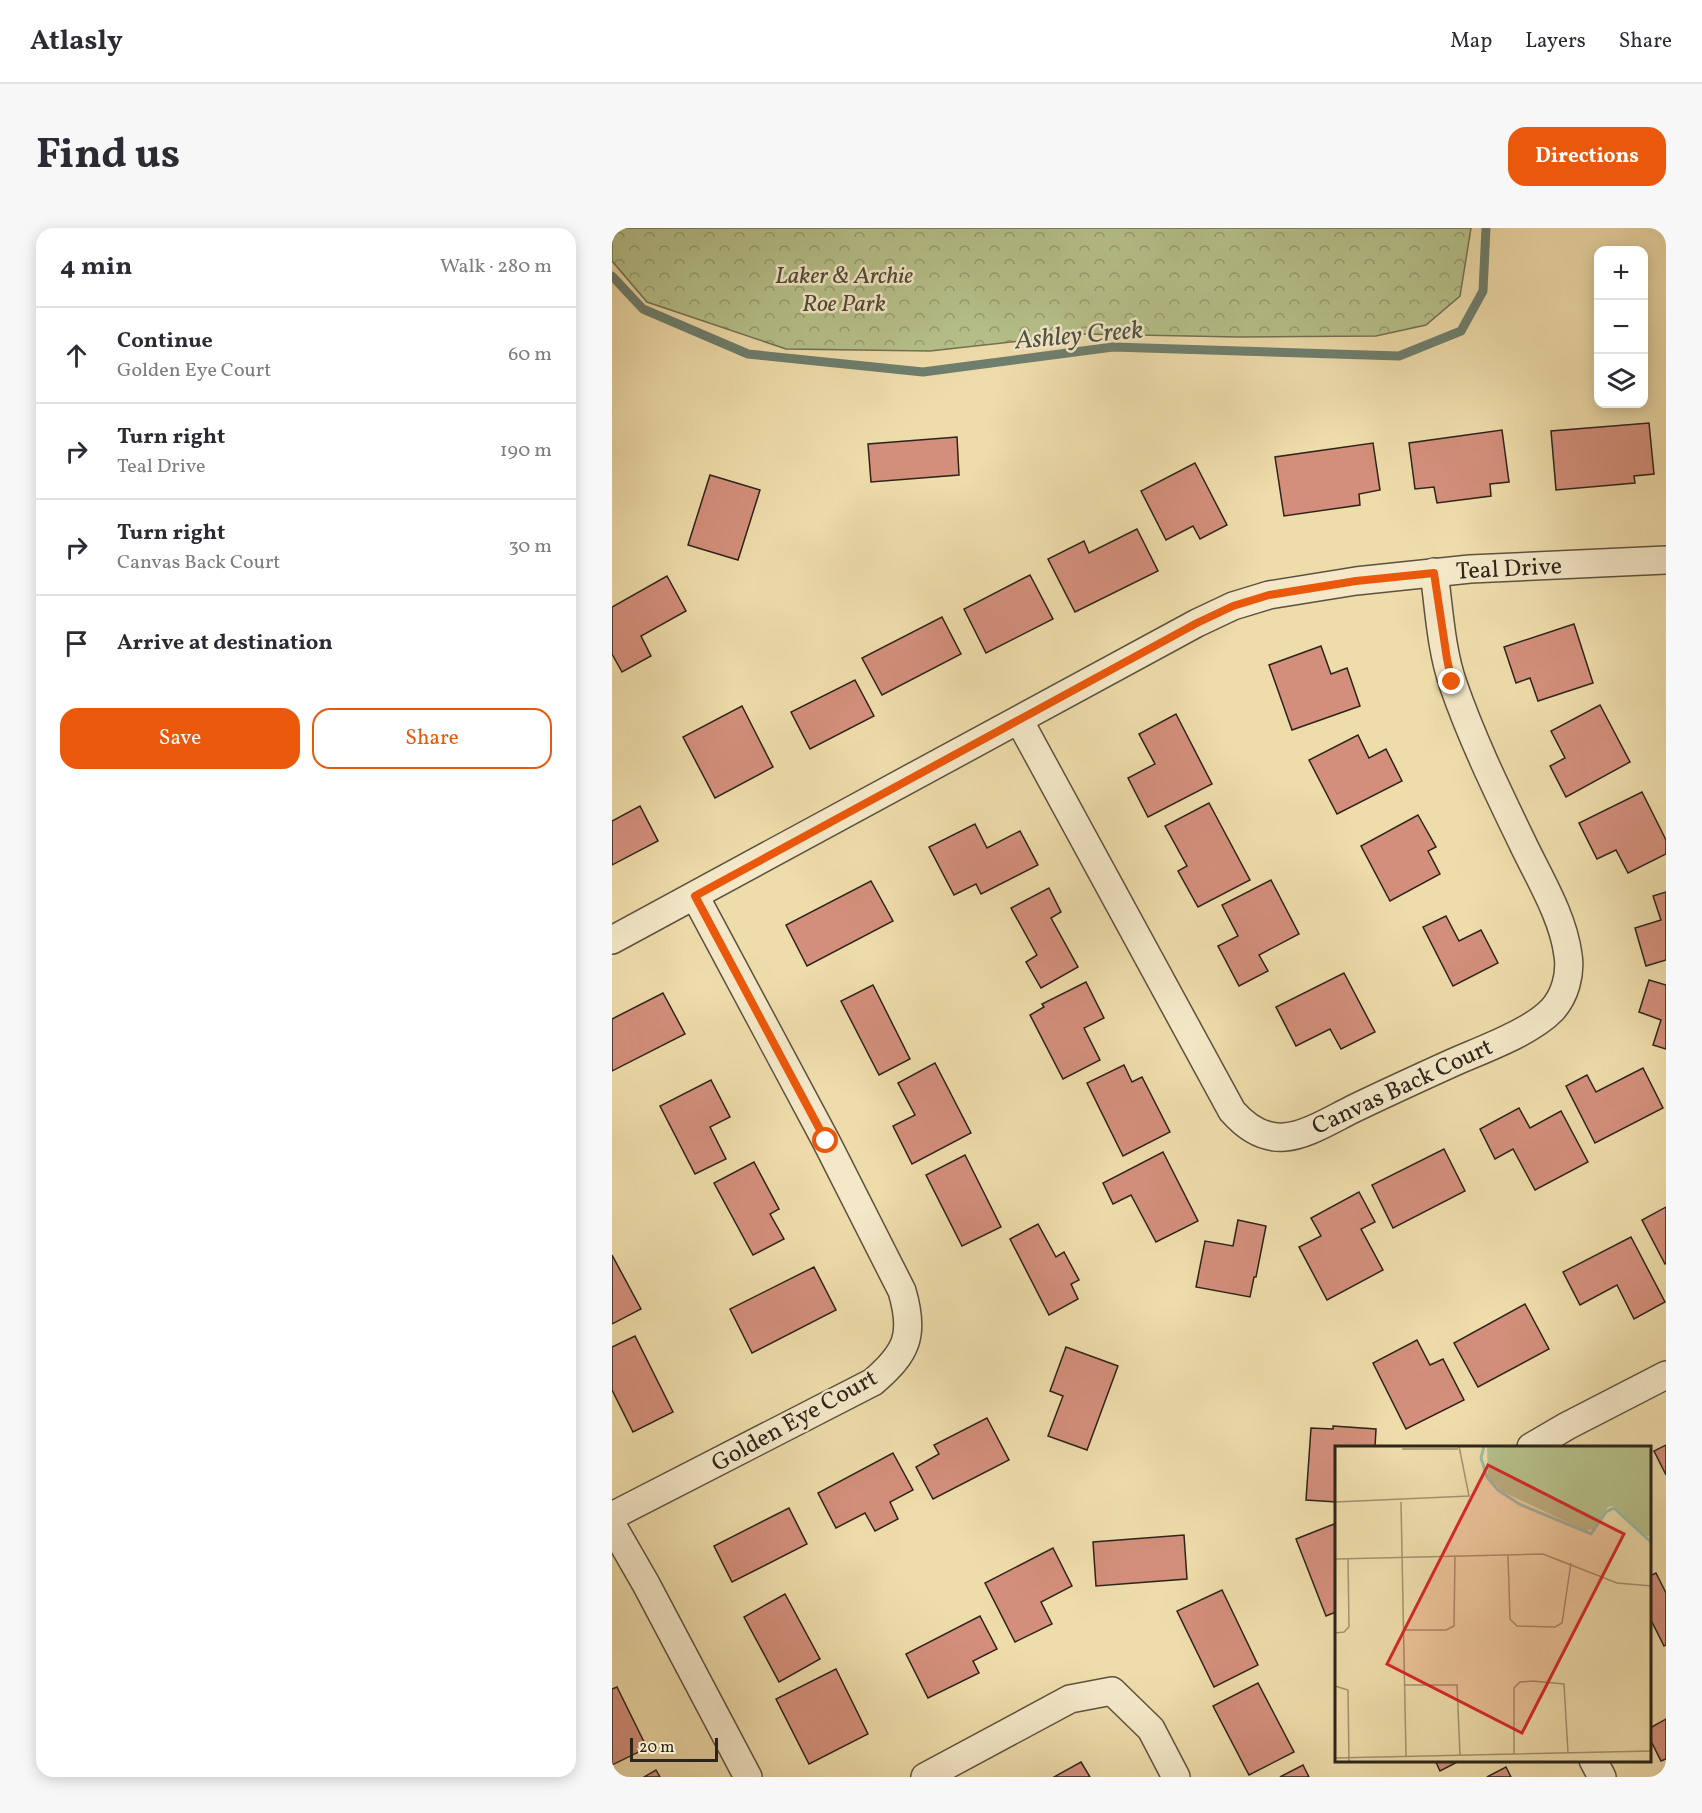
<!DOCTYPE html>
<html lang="en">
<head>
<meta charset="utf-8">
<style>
	body { margin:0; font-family:Vollkorn,serif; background:#f7f7f7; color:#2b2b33 }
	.controls { position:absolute; right:18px; top:18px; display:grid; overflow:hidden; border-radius:12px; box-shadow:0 3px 15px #0003 }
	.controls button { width:54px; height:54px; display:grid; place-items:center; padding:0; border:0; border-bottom:2px solid #e1e1e2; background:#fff; color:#2b2b33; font:30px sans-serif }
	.scale { position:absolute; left:18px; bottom:15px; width:88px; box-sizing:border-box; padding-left:6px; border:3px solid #2d241b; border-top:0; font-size:16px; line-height:21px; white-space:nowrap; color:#2d241b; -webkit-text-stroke:4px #f4e8c8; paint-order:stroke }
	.stop { position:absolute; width:18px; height:18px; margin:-14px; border:4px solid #ea580c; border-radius:50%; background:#fff }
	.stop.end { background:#ea580c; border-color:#fff; box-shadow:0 2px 6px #0008 }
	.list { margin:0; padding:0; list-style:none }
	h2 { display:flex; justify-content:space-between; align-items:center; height:78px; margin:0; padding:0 24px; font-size:26px }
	h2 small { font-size:20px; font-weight:400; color:#7c7c81 }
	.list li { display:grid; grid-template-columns:39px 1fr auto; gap:18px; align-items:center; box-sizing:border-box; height:96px; padding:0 24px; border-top:2px solid #e1e1e2 }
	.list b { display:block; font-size:22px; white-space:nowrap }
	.list p { margin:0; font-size:20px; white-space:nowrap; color:#7c7c81 }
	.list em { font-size:20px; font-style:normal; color:#7c7c81 }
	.actions { display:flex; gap:12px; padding:18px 24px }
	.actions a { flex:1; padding:14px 0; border:2px solid #ea580c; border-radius:18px; text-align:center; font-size:21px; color:#ea580c }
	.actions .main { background:#ea580c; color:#fff }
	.icon { flex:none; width:33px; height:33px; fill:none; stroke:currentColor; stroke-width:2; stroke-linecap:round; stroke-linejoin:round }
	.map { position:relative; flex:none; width:1054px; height:1549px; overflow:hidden; border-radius:18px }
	header { display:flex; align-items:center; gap:36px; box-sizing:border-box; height:84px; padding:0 30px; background:#fff; border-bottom:2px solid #e1e1e2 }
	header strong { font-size:28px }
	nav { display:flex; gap:33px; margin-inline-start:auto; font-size:21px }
	.intro { display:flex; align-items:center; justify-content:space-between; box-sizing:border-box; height:144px; padding:0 36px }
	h1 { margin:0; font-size:42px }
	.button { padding:15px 27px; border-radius:18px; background:#ea580c; color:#fff; font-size:21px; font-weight:700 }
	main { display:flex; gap:36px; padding:0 36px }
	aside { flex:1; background:#fff; border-radius:18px; box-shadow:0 3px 15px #0003 }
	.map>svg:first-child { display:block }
	.park { fill:url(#park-crowns); stroke:#727253; stroke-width:1.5 }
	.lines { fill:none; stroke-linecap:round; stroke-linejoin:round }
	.stream { stroke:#6e7f6e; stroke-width:9 }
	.building { fill:#d38f7b; stroke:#2d241b; stroke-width:1.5 }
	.street-casing { stroke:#5d523f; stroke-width:30 }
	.street { stroke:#f4e8c8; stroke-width:27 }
	.route { stroke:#ea580c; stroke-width:8 }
	.labels { text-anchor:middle; stroke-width:5; stroke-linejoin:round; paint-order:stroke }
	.park-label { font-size:24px; font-style:italic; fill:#4f4b37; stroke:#f4e8c8 }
	.street-label { font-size:24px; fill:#2d241b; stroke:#f4e8c8 }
	.water-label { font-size:26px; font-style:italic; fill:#4d5245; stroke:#f4e8c8 }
	.inset-river { fill:none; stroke:#99bca6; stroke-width:3 }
	.inset-road { fill:none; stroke:#a19271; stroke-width:1.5 }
	.view { fill:#d62828; fill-opacity:0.15; stroke:#d62828; stroke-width:3 }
	.inset-edge { fill:none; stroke:#2d241b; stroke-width:3 }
</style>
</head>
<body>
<header>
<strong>Atlasly</strong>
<nav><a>Map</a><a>Layers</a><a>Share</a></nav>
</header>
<div class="intro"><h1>Find us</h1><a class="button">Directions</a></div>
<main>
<aside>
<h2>4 min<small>Walk · 280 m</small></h2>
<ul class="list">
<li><svg class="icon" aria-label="ahead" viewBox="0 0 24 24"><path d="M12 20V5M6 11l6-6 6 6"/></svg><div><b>Continue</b><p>Golden Eye Court</p></div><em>60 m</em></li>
<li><svg class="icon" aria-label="right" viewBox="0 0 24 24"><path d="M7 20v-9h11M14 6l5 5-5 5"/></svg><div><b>Turn right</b><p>Teal Drive</p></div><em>190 m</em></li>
<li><svg class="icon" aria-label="right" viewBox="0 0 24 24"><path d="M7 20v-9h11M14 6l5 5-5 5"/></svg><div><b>Turn right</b><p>Canvas Back Court</p></div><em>30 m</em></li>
<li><svg class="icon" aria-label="arrive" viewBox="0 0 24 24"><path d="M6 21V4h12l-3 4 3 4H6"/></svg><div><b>Arrive at destination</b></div></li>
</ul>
<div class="actions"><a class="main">Save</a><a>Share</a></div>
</aside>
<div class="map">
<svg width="1054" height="1549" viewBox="0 0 1054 1549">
	<defs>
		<pattern id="park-crowns" width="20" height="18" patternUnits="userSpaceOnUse" patternTransform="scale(1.5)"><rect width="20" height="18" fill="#b6c18b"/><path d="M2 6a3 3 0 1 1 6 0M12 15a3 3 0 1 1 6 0" fill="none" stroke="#949d71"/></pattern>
	</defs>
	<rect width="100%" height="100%" fill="#eedcaa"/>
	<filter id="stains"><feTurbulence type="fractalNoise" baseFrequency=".00333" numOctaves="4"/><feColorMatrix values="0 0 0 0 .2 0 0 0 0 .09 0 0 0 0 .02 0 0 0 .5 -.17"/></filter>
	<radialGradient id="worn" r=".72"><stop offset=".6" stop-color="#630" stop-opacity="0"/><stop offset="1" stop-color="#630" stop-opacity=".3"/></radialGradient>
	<!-- park -->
	<polygon class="park" points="0,0 859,0 848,68 814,97 764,108 627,109 472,106 318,123 174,121 35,74 0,33"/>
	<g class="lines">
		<!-- stream -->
		<polyline class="stream" points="0,48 31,81 136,126 311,144 501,119 787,128 849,103 871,63 874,0"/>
	</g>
	<!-- building -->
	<g class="building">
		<polygon points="1037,195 1042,246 1022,248 1023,255 944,262 939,203"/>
		<polygon points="890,202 897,254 878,256 879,268 825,275 822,259 803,261 797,215"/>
		<polygon points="345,209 347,247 259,254 256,216"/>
		<polygon points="761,215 768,262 747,266 748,277 672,288 663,229"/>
		<polygon points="583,235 615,297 588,311 581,298 554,312 529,263"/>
		<polygon points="98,247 148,262 126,332 76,317"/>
		<polygon points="525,301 546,343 463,384 436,331 472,313 477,325"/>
		<polygon points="418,347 441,391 374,425 352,381"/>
		<polygon points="55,348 74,383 29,408 39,428 10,444 0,426 0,379"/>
		<polygon points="330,389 349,426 270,467 250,430"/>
		<polygon points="962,396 981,455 926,473 918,450 904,455 892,419"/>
		<polygon points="709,418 719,446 735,440 748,478 680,502 657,437"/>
		<polygon points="243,452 262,488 198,521 179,484"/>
		<polygon points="988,477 1018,534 954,569 938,538 953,530 939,503"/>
		<polygon points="130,478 161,539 103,570 71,509"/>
		<polygon points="564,486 600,556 536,589 516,550 543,536 527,506"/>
		<polygon points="746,507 757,530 774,521 790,553 725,586 697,532"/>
		<polygon points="1030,564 1054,612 1054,626 1016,645 1004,622 985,631 967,595"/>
		<polygon points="597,575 638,652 586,679 566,643 575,638 553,598"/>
		<polygon points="28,578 46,613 0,637 0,593"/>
		<polygon points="806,587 824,619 816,623 828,646 778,673 749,618"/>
		<polygon points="363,596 375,620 408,603 426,637 369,666 364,656 342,667 317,619"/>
		<polygon points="659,652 687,706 647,727 656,743 627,758 606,718 626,708 610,677"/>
		<polygon points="259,653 281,693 195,738 174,697"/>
		<polygon points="437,660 449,684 439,690 466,739 429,760 414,734 425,727 399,680"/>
		<polygon points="1054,664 1054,732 1034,738 1023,700 1049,692 1041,668"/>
		<polygon points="834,688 847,713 869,702 886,735 841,758 811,699"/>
		<polygon points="732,745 763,804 729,821 718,801 684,818 664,779"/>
		<polygon points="1037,752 1054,757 1054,821 1041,817 1049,792 1027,784"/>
		<polygon points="474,754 492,790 472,800 488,832 451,851 418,787 432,779 430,776"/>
		<polygon points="261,757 298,831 267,847 229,773"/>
		<polygon points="51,765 73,806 0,843 0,791"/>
		<polygon points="323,835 359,905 300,936 281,898 303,887 286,855"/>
		<polygon points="512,837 520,854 530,849 558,904 511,928 475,855"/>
		<polygon points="1031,840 1051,880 983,915 954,858 975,847 984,864"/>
		<polygon points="99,852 118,889 98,899 114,931 83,946 48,878"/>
		<polygon points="907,880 918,900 949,883 976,934 923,962 901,921 883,931 868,901"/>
		<polygon points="832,921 853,963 781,1000 760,957"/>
		<polygon points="551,924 586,993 544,1014 519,967 501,976 491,955"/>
		<polygon points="353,927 389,999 350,1018 314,947"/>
		<polygon points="142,934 167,981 158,986 172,1011 141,1027 102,955"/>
		<polygon points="747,964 763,994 749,1001 771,1042 715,1072 687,1019 709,1008 699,990"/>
		<polygon points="1054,979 1054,1035 1053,1036 1030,992"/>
		<polygon points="626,992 654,998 644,1049 642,1049 638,1069 584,1059 593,1013 621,1018"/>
		<polygon points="426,996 444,1029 452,1024 467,1052 459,1056 466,1071 437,1087 398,1011"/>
		<polygon points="1019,1009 1053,1074 1022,1091 1005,1057 968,1077 951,1044"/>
		<polygon points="0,1027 29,1081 0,1096"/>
		<polygon points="202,1039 224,1082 140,1125 118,1081"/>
		<polygon points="913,1076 937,1121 866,1159 842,1115"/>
		<polygon points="23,1108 61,1184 21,1204 0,1162 0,1119"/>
		<polygon points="805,1112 818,1137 831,1131 852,1172 794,1201 761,1135"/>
		<polygon points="454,1119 506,1138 475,1222 436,1208 451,1168 438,1163"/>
		<polygon points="375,1190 397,1232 321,1271 304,1239 327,1226 322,1217"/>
		<polygon points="721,1198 764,1201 763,1219 724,1219 724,1274 694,1272 699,1200 721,1201"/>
		<polygon points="1054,1217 1054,1247 1042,1223"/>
		<polygon points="281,1225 301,1262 278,1274 286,1291 263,1303 253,1285 224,1300 206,1265"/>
		<polygon points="177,1280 195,1316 120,1354 102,1318"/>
		<polygon points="722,1296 724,1301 724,1384 714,1388 684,1311"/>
		<polygon points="572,1307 575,1351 484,1358 481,1314"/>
		<polygon points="441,1320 460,1358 429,1374 440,1396 403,1414 373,1355"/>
		<polygon points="1044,1345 1054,1365 1054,1417 1052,1418 1038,1390 1038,1348"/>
		<polygon points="610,1362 646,1437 602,1459 565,1383"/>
		<polygon points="173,1366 208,1431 167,1454 132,1389"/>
		<polygon points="368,1388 385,1421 361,1433 367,1445 316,1470 294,1426"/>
		<polygon points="224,1441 256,1506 197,1536 164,1471"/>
		<polygon points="646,1455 682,1524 637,1547 601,1478"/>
		<polygon points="5,1459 35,1520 0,1537 0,1461"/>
		<polygon points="1054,1491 1054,1531 1049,1533 1038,1511 1038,1500"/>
		<polygon points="823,1532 849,1532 828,1543"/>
		<polygon points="469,1534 478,1549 442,1549"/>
		<polygon points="691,1537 697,1549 668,1549"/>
		<polygon points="894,1539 899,1549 875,1549"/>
		<polygon points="44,1542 48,1549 32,1549"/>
	</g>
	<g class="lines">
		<!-- street casing -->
		<g class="street-casing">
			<g id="street">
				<path d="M407 492 620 883C661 930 695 904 741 881 774 865 807 850 840 835 869 822 918 805 940 782 953 768 959 746 956 727 951 688 927 650 910 614 885 562 860 511 841 456 829 421 827 381 822 344"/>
				<polyline points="0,712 585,395 621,378 657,367 744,353 858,341 1054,332"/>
				<polyline points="919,1219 955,1198 1054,1147"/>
				<path d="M0 1288 261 1154C295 1125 303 1107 290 1063L214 913 83 668"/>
				<polyline points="0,1297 34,1356 136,1549"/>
				<polyline points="981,1532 990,1549"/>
				<polyline points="313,1549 458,1471 500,1463 539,1501 564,1549"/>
			</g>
		</g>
		<!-- street -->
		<use href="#street" class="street"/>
	</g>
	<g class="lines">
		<!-- route -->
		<polyline class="route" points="214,913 83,668 585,395 621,378 657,367 744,353 822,345 835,431 840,454"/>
	</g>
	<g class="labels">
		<!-- park labels -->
		<g class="park-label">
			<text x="232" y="55">Laker &amp; Archie<tspan x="232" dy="28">Roe Park</tspan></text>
		</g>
		<!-- street labels -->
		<g class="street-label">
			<text transform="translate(897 340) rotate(-3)" y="8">Teal Drive</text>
			<text transform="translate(790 858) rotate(-25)" y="8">Canvas Back Court</text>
			<text transform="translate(182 1192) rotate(-29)" y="8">Golden Eye Court</text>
		</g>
		<!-- water labels -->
		<g class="water-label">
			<text transform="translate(467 106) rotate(-5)" y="9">Ashley Creek</text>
		</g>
	</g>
	<!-- overview -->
	<g transform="translate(723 1218)">
		<rect width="316" height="316" fill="#eedcaa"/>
		<path d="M152 0H316V90H311L279 60 273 61 258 83 251 85 168 46 153 31Z" fill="#b6c18b"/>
		<path class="inset-river" d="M149 0 146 12 152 31 163 44 184 58 256 88 271 66 279 62 317 97"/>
		<path class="inset-road" d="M67 3H123M0 56 134 50 124 0M66 56 71 310M173 109 175 173 182 180 220 181 227 177 236 117M0 113 208 108 282 137 317 140M68 184H111L119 180 120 110M0 187 9 186 14 181 13 112M70 239H122L125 309M0 240 13 244 14 316M179 308V242L185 236 198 235 229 238 233 307M0 312 317 305"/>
		<path class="view" d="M153 19 289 88 187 287 52 218Z"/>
		<rect width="316" height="316" class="inset-edge"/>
	</g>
	<rect width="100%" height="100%" filter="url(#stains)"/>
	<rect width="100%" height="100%" fill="url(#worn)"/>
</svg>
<div class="controls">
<button>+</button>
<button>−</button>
<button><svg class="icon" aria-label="layers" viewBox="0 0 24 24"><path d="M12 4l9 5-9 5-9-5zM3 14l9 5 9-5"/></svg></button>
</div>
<div class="scale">20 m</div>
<div class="stop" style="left:214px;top:913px"></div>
<div class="stop end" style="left:840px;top:454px"></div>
</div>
</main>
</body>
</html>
